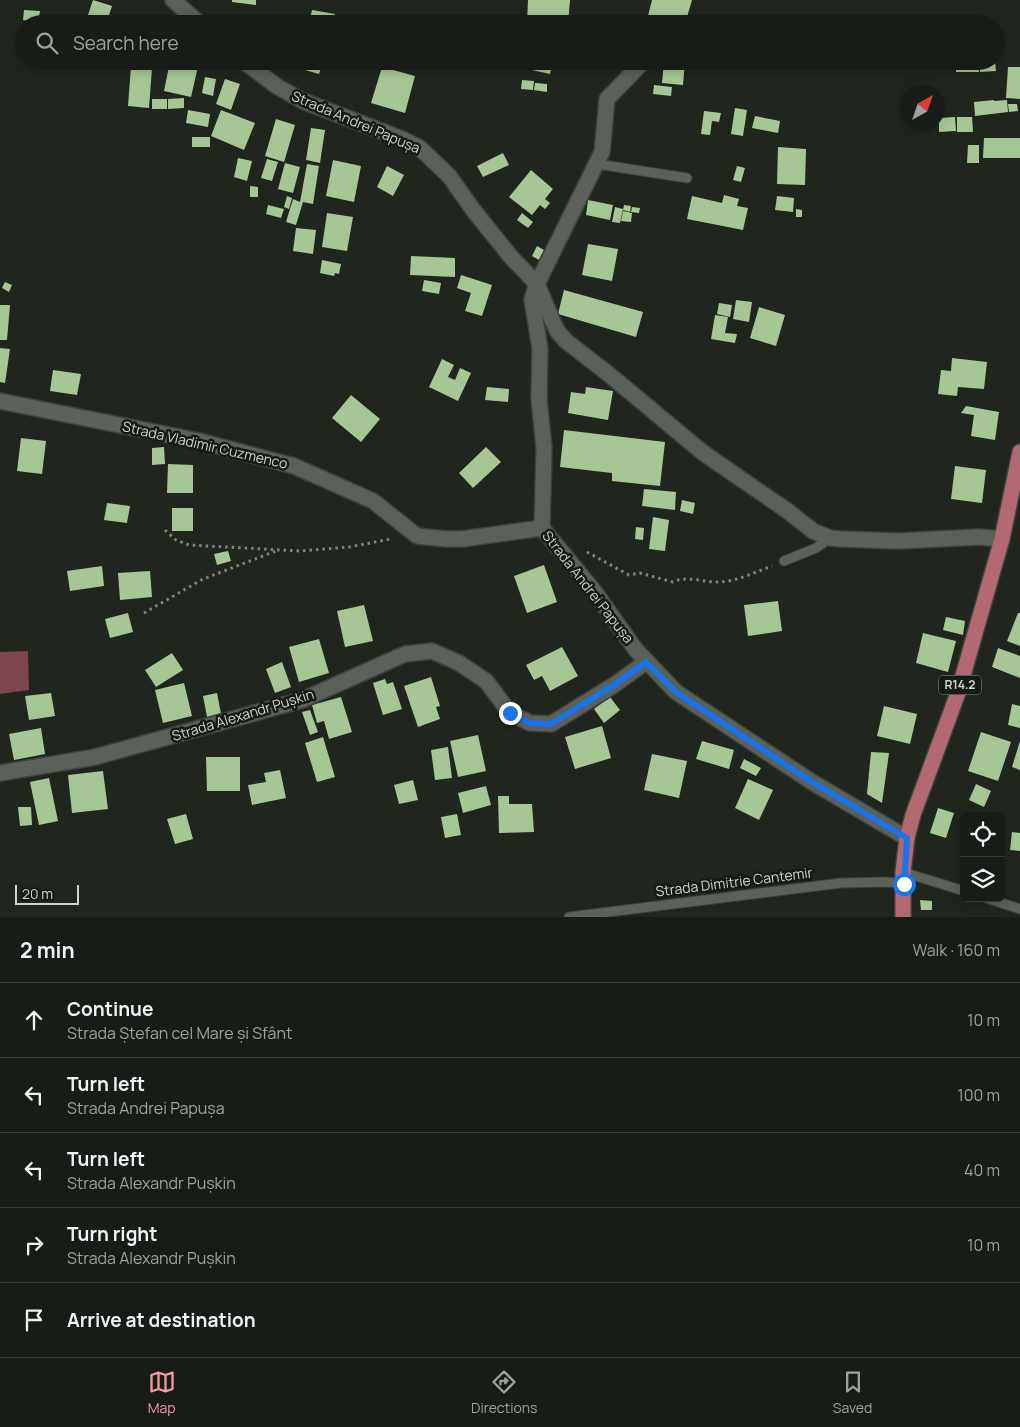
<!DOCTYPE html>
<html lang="en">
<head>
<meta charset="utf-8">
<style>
	body { margin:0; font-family:Manrope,sans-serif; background:#21251f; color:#f1f3f6 }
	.controls { position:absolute; right:15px; bottom:15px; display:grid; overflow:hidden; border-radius:8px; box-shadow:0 2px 12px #0003 }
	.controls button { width:45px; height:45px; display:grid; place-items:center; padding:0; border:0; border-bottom:1px solid #363a35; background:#181c16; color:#f1f3f6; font:25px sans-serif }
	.compass { position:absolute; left:900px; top:85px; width:45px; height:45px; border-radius:50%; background:#181c16; box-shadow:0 2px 12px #0003; rotate:40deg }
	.scale { position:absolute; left:15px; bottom:12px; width:64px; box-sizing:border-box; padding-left:5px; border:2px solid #d1d4d0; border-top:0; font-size:14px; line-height:18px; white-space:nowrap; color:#d1d4d0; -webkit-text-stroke:4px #171b15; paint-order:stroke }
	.stop { position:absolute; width:15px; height:15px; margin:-11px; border:4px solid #1a73e8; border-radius:50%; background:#fff }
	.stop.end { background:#1a73e8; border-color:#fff; box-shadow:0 1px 5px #0008 }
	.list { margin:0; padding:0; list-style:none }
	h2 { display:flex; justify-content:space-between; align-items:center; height:65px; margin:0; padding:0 20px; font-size:21px }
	h2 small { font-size:16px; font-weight:400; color:#9fa1a1 }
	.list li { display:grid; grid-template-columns:32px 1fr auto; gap:15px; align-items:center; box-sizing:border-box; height:75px; padding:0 20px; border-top:1px solid #363a35 }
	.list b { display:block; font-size:19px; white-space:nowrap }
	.list p { margin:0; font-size:16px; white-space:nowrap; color:#9fa1a1 }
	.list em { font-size:16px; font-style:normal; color:#9fa1a1 }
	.icon { flex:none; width:28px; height:28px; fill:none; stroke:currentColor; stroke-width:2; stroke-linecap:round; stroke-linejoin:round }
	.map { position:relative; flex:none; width:1020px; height:917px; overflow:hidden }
	.search { position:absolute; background:#181c16; box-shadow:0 2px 12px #0003; left:15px; right:15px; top:15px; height:55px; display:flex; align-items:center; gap:12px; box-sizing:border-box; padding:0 18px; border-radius:28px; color:#9fa1a1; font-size:19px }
	.sheet { height:440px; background:#181c16 }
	nav { display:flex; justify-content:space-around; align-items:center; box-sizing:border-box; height:70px; border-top:1px solid #363a35; background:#181c16; font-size:14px; color:#9fa1a1 }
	nav a { display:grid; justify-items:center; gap:2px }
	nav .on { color:#f49aa6 }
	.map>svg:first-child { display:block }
	.forest { fill:#7d454d }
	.building { fill:#a6c795 }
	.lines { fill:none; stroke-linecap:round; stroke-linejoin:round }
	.lane-casing { stroke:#3e413c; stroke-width:11 }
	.street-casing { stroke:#3e413c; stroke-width:18 }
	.primary-casing { stroke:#3e413c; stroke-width:18 }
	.path { stroke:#80847e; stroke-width:3; stroke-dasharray:2.5 4; stroke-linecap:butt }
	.lane { stroke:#5b6058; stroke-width:9 }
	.street { stroke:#5b6058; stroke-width:15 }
	.primary { stroke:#b36973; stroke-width:15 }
	.route { stroke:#1a73e8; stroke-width:6 }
	.labels { text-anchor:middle; stroke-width:5; stroke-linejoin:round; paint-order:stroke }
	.shield { fill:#171b15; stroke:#999c98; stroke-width:1 }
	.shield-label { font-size:12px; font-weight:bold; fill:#d1d4d0 }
	.street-label { font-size:14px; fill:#d1d4d0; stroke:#171b15 }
</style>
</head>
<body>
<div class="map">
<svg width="1020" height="917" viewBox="0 0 1020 917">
	<rect width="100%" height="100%" fill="#20251e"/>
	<!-- forest -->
	<polygon class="forest" points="28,651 29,690 0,694 0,652"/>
	<!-- building -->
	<g class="building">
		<polygon points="93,0 112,6 106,24 85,24"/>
		<polygon points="232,0 256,0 256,5 232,2"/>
		<polygon points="528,0 570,0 568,24 527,24"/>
		<polygon points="652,0 692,0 685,24 646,24"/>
		<polygon points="24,10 40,11 38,23 23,20"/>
		<polygon points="312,10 335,14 333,24 309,24"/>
		<rect x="962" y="21" width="22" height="3"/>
		<polygon points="170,61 199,62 191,97 164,91"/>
		<polygon points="308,61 323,61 319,74 305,70"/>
		<polygon points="357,61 375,61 374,66"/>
		<polygon points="534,61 553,61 550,74 532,70"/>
		<polygon points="664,61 685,61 683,85 662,83"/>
		<polygon points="956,61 978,61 979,72 956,72"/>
		<polygon points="979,61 995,61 996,71 980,72"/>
		<polygon points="131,66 152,68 149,108 128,106"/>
		<polygon points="382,67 415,76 405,113 371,103"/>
		<polygon points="1008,67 1020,67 1020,99 1006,98"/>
		<polygon points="205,77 216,79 213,96 202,93"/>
		<polygon points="225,79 240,84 231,110 216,104"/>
		<polygon points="522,80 534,81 533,90 521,89"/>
		<polygon points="535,83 547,84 547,92 534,90"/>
		<polygon points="654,85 672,87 671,96 653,94"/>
		<polygon points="184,98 184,108 168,109 168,99"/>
		<rect x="152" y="99" width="15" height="10"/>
		<polygon points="994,100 994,101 1007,100 1008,112 975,116 974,102"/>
		<polygon points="1008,104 1017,104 1018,111 1009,112"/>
		<polygon points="735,108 747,110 743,136 731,134"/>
		<polygon points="188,110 210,114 208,127 186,123"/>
		<polygon points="221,110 255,123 244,150 211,136"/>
		<polygon points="704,111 721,113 719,122 712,121 710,135 701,134"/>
		<polygon points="755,116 780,121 778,133 752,128"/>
		<polygon points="955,117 956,131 939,132 939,118"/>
		<polygon points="957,117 972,117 973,132 957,132"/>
		<polygon points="276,119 295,125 284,162 265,156"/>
		<polygon points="311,128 325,130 320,163 306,160"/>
		<rect x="192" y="137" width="18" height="10"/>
		<polygon points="984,138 1020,138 1020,158 983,158"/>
		<polygon points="968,145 979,145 979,163 967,163"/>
		<polygon points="778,147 806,149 805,185 777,184"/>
		<polygon points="503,153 509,165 483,177 477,166"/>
		<polygon points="238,158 252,161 247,181 234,177"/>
		<polygon points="267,159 278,162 272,181 261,178"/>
		<polygon points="333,160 361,166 354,202 326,196"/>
		<polygon points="285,163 300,167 293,193 278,189"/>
		<polygon points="307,164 319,166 313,204 303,202 296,225 286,222 293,199 300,202"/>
		<polygon points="387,166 404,175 393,196 377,187"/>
		<polygon points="737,166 745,168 741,182 733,180"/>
		<polygon points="531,170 553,189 545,199 550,203 545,209 540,205 532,215 509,197"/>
		<polygon points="250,186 258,187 258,197 250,197"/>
		<polygon points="724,195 739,199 737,206 748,208 743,230 687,219 692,196 722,203"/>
		<polygon points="287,196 292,198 289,209 284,207"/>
		<polygon points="777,196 794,198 793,212 775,210"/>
		<polygon points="588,200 613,205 610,220 586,215"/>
		<polygon points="268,205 284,209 281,218 266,214"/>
		<polygon points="624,205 631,206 630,212 623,210"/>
		<polygon points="615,207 623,209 620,223 612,222"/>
		<polygon points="632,207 640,208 639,213 631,212"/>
		<polygon points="796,209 802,210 802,217 796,217"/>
		<polygon points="623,211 632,213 631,222 621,221"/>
		<polygon points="327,213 353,217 347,251 322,247"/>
		<polygon points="522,213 533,222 528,228 517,220"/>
		<polygon points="296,228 316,230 313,254 293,251"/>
		<polygon points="588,244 618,249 612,281 582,275"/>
		<polygon points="537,246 544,250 539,260 532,256"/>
		<polygon points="411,256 455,258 455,277 410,275"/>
		<polygon points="322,260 341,264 339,274 335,273 334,276 320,273"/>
		<polygon points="461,275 492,285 482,316 465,311 471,293 457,288"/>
		<polygon points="424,280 441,283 439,294 422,291"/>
		<polygon points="5,282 12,285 9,292 2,288"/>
		<polygon points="564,290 643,312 636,337 558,314"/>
		<polygon points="736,300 752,302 749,322 733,319"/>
		<polygon points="719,303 732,305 730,317 717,314"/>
		<polygon points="0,305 10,305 7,340 0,340"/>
		<polygon points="759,307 785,315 776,346 750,338"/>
		<polygon points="715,315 728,317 725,333 737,334 735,343 711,339"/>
		<polygon points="0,348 10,349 5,383 0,382"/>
		<polygon points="952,358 987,362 984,389 958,387 957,396 938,394 941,370 951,371"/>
		<polygon points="442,359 454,365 448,377 455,380 460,368 471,373 458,401 429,387"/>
		<polygon points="53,370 81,374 77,395 50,391"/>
		<polygon points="487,387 509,389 508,402 485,400"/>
		<polygon points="586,387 613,391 608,420 568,413 571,392 585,394"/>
		<polygon points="351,395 380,419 361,442 332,418"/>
		<polygon points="966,406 999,412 995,440 971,436 974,415 961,413"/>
		<polygon points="564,430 665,442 660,486 612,481 612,473 560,467"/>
		<polygon points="21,438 46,441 42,474 17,471"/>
		<polygon points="164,447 165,464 152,465 152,448"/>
		<polygon points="486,447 501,462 473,488 459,473"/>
		<polygon points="168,464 193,465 193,493 167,493"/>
		<polygon points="955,466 986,470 982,503 951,499"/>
		<polygon points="644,489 676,492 675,510 642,506"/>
		<polygon points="682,500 695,503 693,514 680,511"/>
		<polygon points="107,503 130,506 127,523 104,520"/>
		<rect x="172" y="508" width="21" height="23"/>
		<polygon points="653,517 669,520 665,551 649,549"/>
		<polygon points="636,527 644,528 643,540 635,539"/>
		<polygon points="228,551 231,561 217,565 214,554"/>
		<polygon points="544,565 557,602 527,613 514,576"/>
		<polygon points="102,566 104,586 70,591 67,571"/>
		<polygon points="150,571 152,597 120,600 118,573"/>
		<polygon points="778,601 782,631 748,636 744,605"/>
		<polygon points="364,605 373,641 345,647 337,611"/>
		<polygon points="128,613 133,632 110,638 105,619"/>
		<polygon points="1018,613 1020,613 1020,646 1007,641"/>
		<polygon points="946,617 965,621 963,635 943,630"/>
		<polygon points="923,633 956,641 948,672 916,663"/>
		<polygon points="319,639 329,673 299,682 289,647"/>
		<polygon points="562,647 578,676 550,691 542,676 534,680 526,665"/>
		<polygon points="998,648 1020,656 1020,678 992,667"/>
		<polygon points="172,653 183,670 156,687 145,670"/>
		<polygon points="282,662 291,687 275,693 266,669"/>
		<polygon points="431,677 440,706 436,707 440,719 418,727 404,686"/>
		<polygon points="385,679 387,684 393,682 402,709 383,715 373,683"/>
		<polygon points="184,683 192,716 163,723 155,690"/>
		<polygon points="51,693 55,716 29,720 25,696"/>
		<polygon points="217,693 222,719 208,722 203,696"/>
		<polygon points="341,697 352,732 329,739 324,721 317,723 312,705"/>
		<polygon points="610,697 620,710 604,723 594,709"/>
		<polygon points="1012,704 1020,706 1020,728 1008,725"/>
		<polygon points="884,706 917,714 910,744 877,736"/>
		<polygon points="310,710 318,732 310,735 302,712"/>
		<polygon points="602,726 611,758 575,769 565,737"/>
		<polygon points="41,728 45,754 14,760 9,734"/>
		<polygon points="981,732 1011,742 998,781 968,771"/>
		<polygon points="478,735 486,771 458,777 450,741"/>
		<polygon points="323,737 335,777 317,782 305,743"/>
		<polygon points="702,741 734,750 729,769 696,759"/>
		<polygon points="1020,741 1020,770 1012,767"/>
		<polygon points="448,747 452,778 435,780 431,750"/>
		<polygon points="871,752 889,753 882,803 867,794"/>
		<polygon points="652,754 687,761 679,798 644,790"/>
		<polygon points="206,757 240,757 240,791 207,791"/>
		<polygon points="744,759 761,768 756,776 740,768"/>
		<polygon points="280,770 286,798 252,805 248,785 266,782 264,773"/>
		<polygon points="103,771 108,809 72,813 68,775"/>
		<polygon points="49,778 58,821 39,825 30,782"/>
		<polygon points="748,779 773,790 759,820 735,808"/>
		<polygon points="413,780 418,800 399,804 394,785"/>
		<polygon points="976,784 991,791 984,807 969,800"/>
		<polygon points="486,786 491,805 463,813 458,793"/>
		<polygon points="498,796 509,796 509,804 532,804 534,832 499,833"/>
		<polygon points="18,807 31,807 32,825 20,826"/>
		<polygon points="938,808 954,813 946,838 930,833"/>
		<polygon points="186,814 193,839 175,844 167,819"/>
		<polygon points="457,814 461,835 445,838 441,817"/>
		<polygon points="1012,832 1020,833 1020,851 1010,850"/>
		<polygon points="920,900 932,901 932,910 921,910"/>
	</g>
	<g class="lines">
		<!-- lane casing -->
		<g class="lane-casing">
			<g id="lane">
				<polyline points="597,164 687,178"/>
				<polyline points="784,561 816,548 830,538"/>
				<polyline points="903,872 964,891"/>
				<polyline points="986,898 1020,909"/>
				<polyline points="569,917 841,883 886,882 903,883"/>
			</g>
		</g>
		<!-- street casing -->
		<g class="street-casing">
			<g id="street">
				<polyline points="173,0 200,24"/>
				<polyline points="243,61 278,87 303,101 402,139 420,148 450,177 474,211 511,257 537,284 553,322 558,332 566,341 611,376 702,452 789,512 813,531 830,538 841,539 898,541 979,537 1002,539"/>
				<polyline points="641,64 607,99 602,152 537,284 532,299 540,349 539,399 544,448 542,528 594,591 636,650 676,692 812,782 907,838"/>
				<polyline points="0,401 199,441 294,466 373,501 417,536 446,539 462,539 542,528"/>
				<polyline points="0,773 95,757 302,700 405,654 432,651 459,663 486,681 510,713 530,723 551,724 614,685 646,662"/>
			</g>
		</g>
		<!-- primary casing -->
		<g class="primary-casing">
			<polyline id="primary" points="903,917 903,872 907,838 913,815 958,693 1002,539 1020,452"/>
		</g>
		<!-- path -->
		<g class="path">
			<polyline points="165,530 176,540 189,545 300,551 349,547 391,539"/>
			<path d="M587 552 629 575 640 573 673 582C687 575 705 583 720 582 738 581 755 572 772 566"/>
			<polyline points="144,613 203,579 276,551"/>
		</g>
		<!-- lane -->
		<use href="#lane" class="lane"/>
		<!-- street -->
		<use href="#street" class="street"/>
		<!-- primary -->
		<use href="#primary" class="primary"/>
	</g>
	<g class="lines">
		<!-- route -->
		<polyline class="route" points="510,713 530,723 551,724 614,685 646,662 676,692 812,782 907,838 904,884"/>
	</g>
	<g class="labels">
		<!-- shield labels -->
		<rect class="shield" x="939" y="675.5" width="42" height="19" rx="4"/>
		<g class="shield-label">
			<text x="960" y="689">R14.2</text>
		</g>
		<!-- street labels -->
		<g class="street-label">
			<text transform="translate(356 122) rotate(23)" y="5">Strada Andrei Papușa</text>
			<text transform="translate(205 445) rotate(13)" y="5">Strada Vladimir Cuzmenco</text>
			<text transform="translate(588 587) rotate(52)" y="5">Strada Andrei Papușa</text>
			<text transform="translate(243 715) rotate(-17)" y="5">Strada Alexandr Pușkin</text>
			<text transform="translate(734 882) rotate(-7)" y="5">Strada Dimitrie Cantemir</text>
		</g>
	</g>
</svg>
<div class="controls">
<button><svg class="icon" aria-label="locate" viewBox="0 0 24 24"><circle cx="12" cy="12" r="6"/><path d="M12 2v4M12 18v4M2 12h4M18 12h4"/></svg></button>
<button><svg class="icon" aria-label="layers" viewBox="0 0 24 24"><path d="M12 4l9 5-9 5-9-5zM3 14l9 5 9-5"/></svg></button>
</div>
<svg class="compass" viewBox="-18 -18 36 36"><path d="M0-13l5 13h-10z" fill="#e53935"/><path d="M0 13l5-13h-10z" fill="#9fa1a1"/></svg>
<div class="scale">20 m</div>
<div class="stop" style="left:904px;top:884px"></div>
<div class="stop end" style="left:510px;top:713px"></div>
<div class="search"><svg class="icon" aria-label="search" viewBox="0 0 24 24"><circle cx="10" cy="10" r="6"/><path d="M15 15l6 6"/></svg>Search here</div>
</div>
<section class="sheet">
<h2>2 min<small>Walk · 160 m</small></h2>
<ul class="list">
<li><svg class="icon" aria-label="ahead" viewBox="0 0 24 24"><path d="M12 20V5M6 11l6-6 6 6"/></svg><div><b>Continue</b><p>Strada Ștefan cel Mare și Sfânt</p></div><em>10 m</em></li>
<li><svg class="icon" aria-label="left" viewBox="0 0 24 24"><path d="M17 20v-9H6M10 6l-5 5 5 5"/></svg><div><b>Turn left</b><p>Strada Andrei Papușa</p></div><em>100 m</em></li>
<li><svg class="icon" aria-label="left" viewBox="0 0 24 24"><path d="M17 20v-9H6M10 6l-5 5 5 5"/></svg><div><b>Turn left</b><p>Strada Alexandr Pușkin</p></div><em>40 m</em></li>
<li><svg class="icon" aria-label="right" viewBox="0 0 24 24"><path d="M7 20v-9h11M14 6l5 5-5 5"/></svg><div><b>Turn right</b><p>Strada Alexandr Pușkin</p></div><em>10 m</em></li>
<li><svg class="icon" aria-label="arrive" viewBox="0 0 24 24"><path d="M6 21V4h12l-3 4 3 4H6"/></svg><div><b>Arrive at destination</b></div></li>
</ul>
</section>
<nav>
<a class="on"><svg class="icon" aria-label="map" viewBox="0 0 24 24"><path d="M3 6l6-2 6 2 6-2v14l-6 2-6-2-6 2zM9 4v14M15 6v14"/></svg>Map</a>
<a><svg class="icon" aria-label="directions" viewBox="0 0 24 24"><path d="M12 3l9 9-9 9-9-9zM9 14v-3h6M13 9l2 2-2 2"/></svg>Directions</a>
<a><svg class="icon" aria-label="saved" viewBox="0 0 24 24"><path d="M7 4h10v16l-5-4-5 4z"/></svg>Saved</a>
</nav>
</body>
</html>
